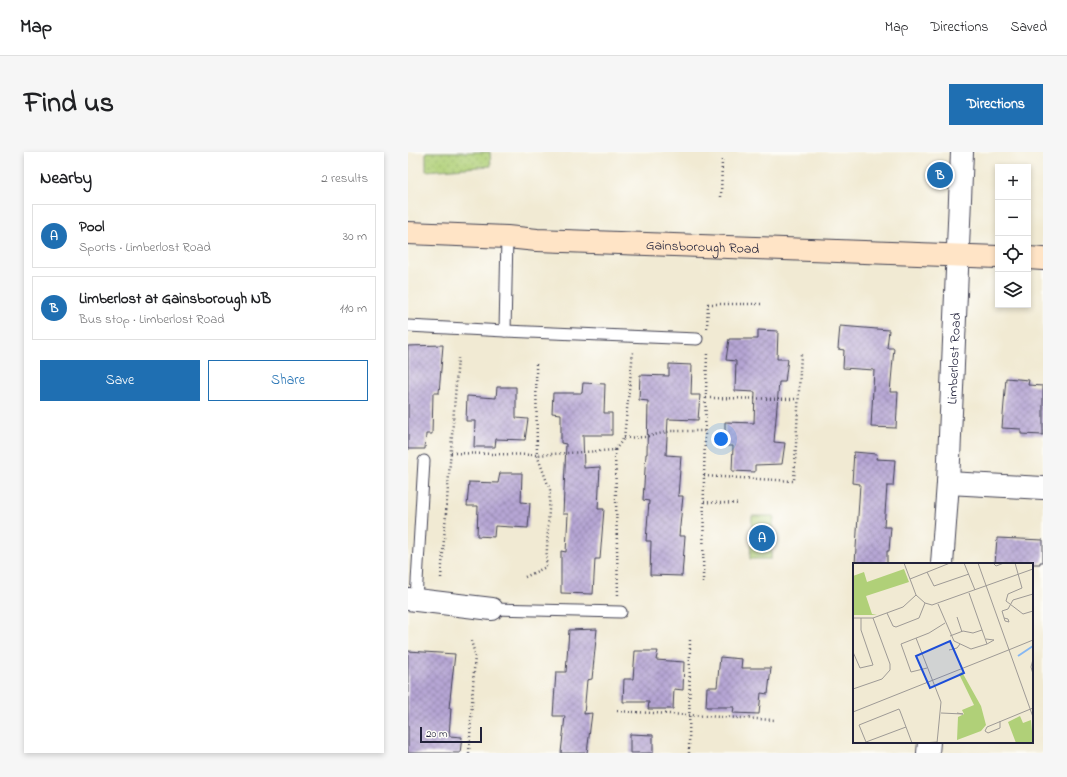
<!DOCTYPE html>
<html lang="en">
<head>
<meta charset="utf-8">
<style>
	body { margin:0; font-family:"Indie Flower",sans-serif; background:#f6f6f6; color:#202124 }
	.controls { position:absolute; right:12px; top:12px; display:grid; overflow:hidden; border-radius:0px; box-shadow:0 2px 6px #0003 }
	.controls button { width:36px; height:36px; display:grid; place-items:center; padding:0; border:0; border-bottom:1px solid #e0e0e0; background:#fff; color:#202124; font:20px sans-serif }
	.scale { position:absolute; left:12px; bottom:10px; width:62px; box-sizing:border-box; padding-left:4px; border:2px solid #22223b; border-top:0; font-size:11px; line-height:14px; white-space:nowrap; color:#22223b; -webkit-text-stroke:3px #fdfcf7; paint-order:stroke }
	.you { position:absolute; left:313px; top:287px; width:14px; height:14px; margin:-10px; border:3px solid #fff; border-radius:50%; background:#1a73e8; box-shadow:0 0 0 6px #1a73e833 }
	.badge { display:grid; place-items:center; width:26px; height:26px; border-radius:50%; background:#1f6fb2; color:#fff; font-size:13px; font-weight:700 }
	.pin { position:absolute; translate:-50% -50%; border:2px solid #fff; box-shadow:0 1px 4px #0006 }
	.list { margin:0; padding:0; list-style:none }
	h2 { display:flex; justify-content:space-between; align-items:center; height:52px; margin:0; padding:0 16px; font-size:17px }
	h2 small { font-size:13px; font-weight:400; color:#757577 }
	.list li { display:grid; grid-template-columns:26px 1fr auto; gap:12px; align-items:center; box-sizing:border-box; height:64px; margin:0 8px 8px; padding:0 8px; border:1px solid #e0e0e0; border-radius:0px }
	.list b { display:block; font-size:15px; white-space:nowrap }
	.list p { margin:0; font-size:13px; white-space:nowrap; color:#757577 }
	.list em { font-size:13px; font-style:normal; color:#757577 }
	.actions { display:flex; gap:8px; padding:12px 16px }
	.actions a { flex:1; padding:9px 0; border:1px solid #1f6fb2; border-radius:0px; text-align:center; font-size:14px; color:#1f6fb2 }
	.actions .main { background:#1f6fb2; color:#fff }
	.icon { flex:none; width:22px; height:22px; fill:none; stroke:currentColor; stroke-width:2; stroke-linecap:round; stroke-linejoin:round }
	.map { position:relative; flex:none; width:635px; height:601px; overflow:hidden; border-radius:0px }
	header { display:flex; align-items:center; gap:24px; box-sizing:border-box; height:56px; padding:0 20px; background:#fff; border-bottom:1px solid #e0e0e0 }
	header strong { font-size:19px }
	nav { display:flex; gap:22px; margin-inline-start:auto; font-size:14px }
	.intro { display:flex; align-items:center; justify-content:space-between; box-sizing:border-box; height:96px; padding:0 24px }
	h1 { margin:0; font-size:28px }
	.button { padding:10px 18px; border-radius:0px; background:#1f6fb2; color:#fff; font-size:14px; font-weight:700 }
	main { display:flex; gap:24px; padding:0 24px }
	aside { flex:1; background:#fff; border-radius:0px; box-shadow:0 2px 6px #0003 }
	.map>svg:first-child { display:block }
	.grass { fill:url(#grass-dots); stroke:#69795a }
	.garden { fill:#b0d078; stroke:#69795a }
	.building { fill:url(#building-cross-hatch) }
	.lines { fill:none; stroke-linecap:round; stroke-linejoin:round }
	.service-casing { stroke:#414052; stroke-width:13 }
	.minor-casing { stroke:#414052; stroke-width:24 }
	.tertiary-casing { stroke:#414052; stroke-width:24 }
	.secondary-casing { stroke:#414052; stroke-width:24 }
	.path { stroke:#414052; stroke-width:2.5; stroke-dasharray:1 3; stroke-linecap:butt }
	.service { stroke:#fff; stroke-width:11 }
	.minor { stroke:#fff; stroke-width:22 }
	.tertiary { stroke:#fff; stroke-width:22 }
	.secondary { stroke:#ffe4c6; stroke-width:22 }
	.labels { text-anchor:middle; stroke-width:3; stroke-linejoin:round; paint-order:stroke }
	.street-label { font-size:14px; fill:#22223b; stroke:#fdfcf7 }
	.inset-river { fill:none; stroke:#87b7f2; stroke-width:2 }
	.inset-road { fill:none; stroke:#9e9a96; stroke-width:1 }
	.view { fill:#1d4ed8; fill-opacity:0.15; stroke:#1d4ed8; stroke-width:2 }
	.inset-edge { fill:none; stroke:#22223b; stroke-width:2 }
</style>
</head>
<body>
<header>
<strong>Map</strong>
<nav><a>Map</a><a>Directions</a><a>Saved</a></nav>
</header>
<div class="intro"><h1>Find us</h1><a class="button">Directions</a></div>
<main>
<aside>
<h2>Nearby<small>2 results</small></h2>
<ul class="list">
<li><span class="badge">A</span><div><b>Pool</b><p>Sports · Limberlost Road</p></div><em>30 m</em></li>
<li><span class="badge">B</span><div><b>Limberlost at Gainsborough NB</b><p>Bus stop · Limberlost Road</p></div><em>110 m</em></li>
</ul>
<div class="actions"><a class="main">Save</a><a>Share</a></div>
</aside>
<div class="map">
<svg width="635" height="601" viewBox="0 0 635 601">
	<defs>
		<pattern id="grass-dots" width="8" height="8" patternUnits="userSpaceOnUse"><rect width="8" height="8" fill="#b0d078"/><path d="M2 2h.1M6 6h.1" fill="none" stroke="#97b269" stroke-width="1.8" stroke-linecap="round"/></pattern>
		<pattern id="building-cross-hatch" width="8" height="8" patternUnits="userSpaceOnUse"><rect width="8" height="8" fill="#b6a6d4"/><path d="M0 0l8 8M0 8l8-8" fill="none" stroke="#9487ad"/></pattern>
	</defs>
	<rect width="100%" height="100%" fill="#fdfcf7"/>
	<filter id="ink" filterUnits="userSpaceOnUse"><feTurbulence type="fractalNoise" baseFrequency=".025" numOctaves="2"/><feDisplacementMap in="SourceGraphic" scale="8" xChannelSelector="R" yChannelSelector="G"/><feConvolveMatrix kernelMatrix="1 2 1 2 8 2 1 2 1" color-interpolation-filters="sRGB"/></filter>
	<filter id="wash" filterUnits="userSpaceOnUse"><feTurbulence type="fractalNoise" baseFrequency=".012" numOctaves="4" result="noise"/><feDisplacementMap in="SourceGraphic" scale="16" xChannelSelector="R" yChannelSelector="G"/><feGaussianBlur stdDeviation="0.9" result="paint"/><feColorMatrix in="noise" values="0 0 0 0 0 0 0 0 0 0 0 0 0 0 0 0 0 1.4 0 .05"/><feComposite in="paint" operator="in"/></filter>
	<g filter="url(#wash)">
		<rect width="100%" height="100%" fill="#f1ead3"/>
		<!-- grass -->
		<polygon class="grass" points="18,0 82,0 83,14 18,19"/>
		<!-- garden -->
		<polygon class="garden" points="344,364 366,364 363,407 342,407"/>
		<g id="blocks">
			<!-- building -->
			<g class="building">
				<polygon points="432,174 481,178 479,196 486,196 482,240 490,240 488,276 463,275 466,218 435,216 436,198 430,197"/>
				<polygon points="350,178 370,179 369,207 380,207 377,230 371,230 366,290 377,291 374,312 347,313 347,320 324,319 325,294 317,294 317,270 346,271 347,240 327,239 328,209 318,208 321,187 350,187"/>
				<polygon points="35,193 31,241 25,241 24,282 18,282 17,297 0,297 0,194"/>
				<polygon points="261,212 284,213 283,243 292,243 290,268 260,267 258,303 273,304 270,344 275,344 271,384 277,384 274,424 242,423 243,389 238,389 241,349 235,348 238,302 239,302 240,249 231,248 232,223 261,224"/>
				<polygon points="598,226 621,228 620,233 635,234 635,283 613,282 613,277 594,276"/>
				<polygon points="175,231 197,232 196,261 204,261 204,283 175,283 176,316 192,315 190,357 196,357 192,407 187,407 185,442 153,441 153,399 158,400 160,362 155,362 158,292 153,291 153,262 144,261 145,241 174,241"/>
				<polygon points="89,235 108,235 108,266 120,267 117,288 88,287 87,295 66,295 67,269 58,269 59,244 88,246"/>
				<polygon points="446,300 469,302 468,307 487,308 485,334 479,334 476,375 483,375 481,399 479,399 479,412 447,412 452,332 444,331"/>
				<polygon points="92,321 114,321 113,350 122,351 120,376 87,374 86,385 69,384 70,354 59,354 61,330 90,331"/>
				<polygon points="589,386 635,388 635,410 632,410 632,412 587,412"/>
				<polygon points="189,477 184,527 179,528 176,562 184,561 179,601 153,601 157,564 145,564 148,520 158,520 161,478"/>
				<polygon points="0,499 47,502 41,556 43,556 41,584 54,585 52,601 0,601"/>
				<polygon points="227,499 250,499 248,508 276,510 275,538 266,537 265,557 240,557 241,550 215,550 216,527 225,527"/>
				<polygon points="312,505 334,507 333,516 363,516 360,542 353,541 351,562 325,561 326,555 298,555 299,535 309,535"/>
				<polygon points="222,582 245,583 245,601 222,601"/>
			</g>
		</g>
	</g>
	<g filter="url(#ink)">
		<use href="#blocks" fill-opacity="0" stroke="#414052" stroke-width="1"/>
		<g class="lines">
			<!-- service casing -->
			<g class="service-casing">
				<g id="service">
					<polyline points="0,174 97,179 289,187"/>
					<polyline points="97,179 99,85"/>
					<polyline points="8,447 16,309"/>
					<polyline points="84,457 213,460"/>
				</g>
			</g>
			<!-- minor casing -->
			<g class="minor-casing">
				<g id="minor">
					<polyline points="540,331 635,336"/>
					<polyline points="0,447 84,457"/>
				</g>
			</g>
			<!-- tertiary casing -->
			<g class="tertiary-casing">
				<g id="tertiary">
					<path id="s1" d="M534 412 540 331 554 0"/>
					<polyline points="520,601 521,590"/>
				</g>
			</g>
			<!-- secondary casing -->
			<g class="secondary-casing">
				<g id="secondary">
					<path id="s2" d="M0 81 99 85 129 88 590 105"/>
					<polyline points="620,106 635,107"/>
				</g>
			</g>
			<!-- path -->
			<g class="path">
				<polyline points="313,45 314,8"/>
				<polyline points="299,176 300,152 355,152"/>
				<polyline points="298,246 390,247"/>
				<polyline points="216,286 237,285 263,279 298,279"/>
				<polyline points="207,298 210,444"/>
				<polyline points="43,301 129,303 128,210"/>
				<polyline points="296,324 386,329 393,202"/>
				<polyline points="296,350 332,352"/>
				<polyline points="117,425 138,415 142,338 129,303 207,298 216,286 225,200"/>
				<polyline points="33,426 50,206"/>
				<polyline points="295,431 296,324 299,199"/>
				<polyline points="209,559 367,568"/>
				<polyline points="61,601 67,502 63,489"/>
				<polyline points="281,601 282,485"/>
			</g>
			<!-- service -->
			<use href="#service" class="service"/>
			<!-- minor -->
			<use href="#minor" class="minor"/>
			<!-- tertiary -->
			<use href="#tertiary" class="tertiary"/>
			<!-- secondary -->
			<use href="#secondary" class="secondary"/>
		</g>
	</g>
	<g class="labels">
		<!-- street labels -->
		<g class="street-label">
			<text dy="5" stroke="none"><textPath href="#s2" startOffset="295">Gainsborough Road</textPath></text>
			<text dy="5" stroke="none"><textPath href="#s1" startOffset="206">Limberlost Road</textPath></text>
		</g>
	</g>
	<!-- overview -->
	<g transform="translate(445 411)">
		<rect width="180" height="180" fill="#f1ead3"/>
		<path d="M109 109 128 143 133 162 128 168 104 177 105 154 111 151 109 147 121 142 106 111Z" fill="#b0d078"/>
		<path d="M51 6 56 19 13 33 19 51 24 52H1L0 13 11 9 14 19ZM167 153 170 160 178 157 180 180H163L155 159Z" fill="#b0d078"/>
		<path class="inset-river" d="M165 93 180 83"/>
		<path class="inset-road" d="M51 0 63 32 72 40 79 42 180 6M111 0 122 27M125 0 180 154M140 0 143 3 151 0M162 0 169 25 155 31 153 38 170 51 180 48M74 9 81 23 116 11M57 16 97 0M85 41 101 78 118 86 134 81 116 30M34 50 40 63 43 64 66 55 72 40M104 54 109 69M0 55H20L50 44 63 32M151 55 155 56 156 59 152 58 149 48 155 46 160 37 180 31M97 73 110 68 120 70 129 67M63 75 88 139 84 180M133 76 141 77 134 81M158 86 180 77M96 87 104 85 107 81M0 89 7 105 20 102 8 67V55M180 96 178 104 180 111M74 105 58 109 48 81 76 70 92 60M0 126 29 116 37 107V101L20 55M0 149 158 86M88 150 110 151 104 150M147 158V165L135 170 132 168 134 164 180 145M53 164 13 179 6 162 46 146 47 148 59 180M69 180 84 179"/>
		<path class="view" d="M97 78 111 110 77 125 63 93Z"/>
		<rect width="180" height="180" class="inset-edge"/>
	</g>
</svg>
<div class="controls">
<button>+</button>
<button>−</button>
<button><svg class="icon" aria-label="locate" viewBox="0 0 24 24"><circle cx="12" cy="12" r="6"/><path d="M12 2v4M12 18v4M2 12h4M18 12h4"/></svg></button>
<button><svg class="icon" aria-label="layers" viewBox="0 0 24 24"><path d="M12 4l9 5-9 5-9-5zM3 14l9 5 9-5"/></svg></button>
</div>
<div class="scale">20 m</div>
<div class="you"></div>
<div class="pin badge" style="left:354px;top:386px">A</div>
<div class="pin badge" style="left:532px;top:23px">B</div>
</div>
</main>
</body>
</html>
